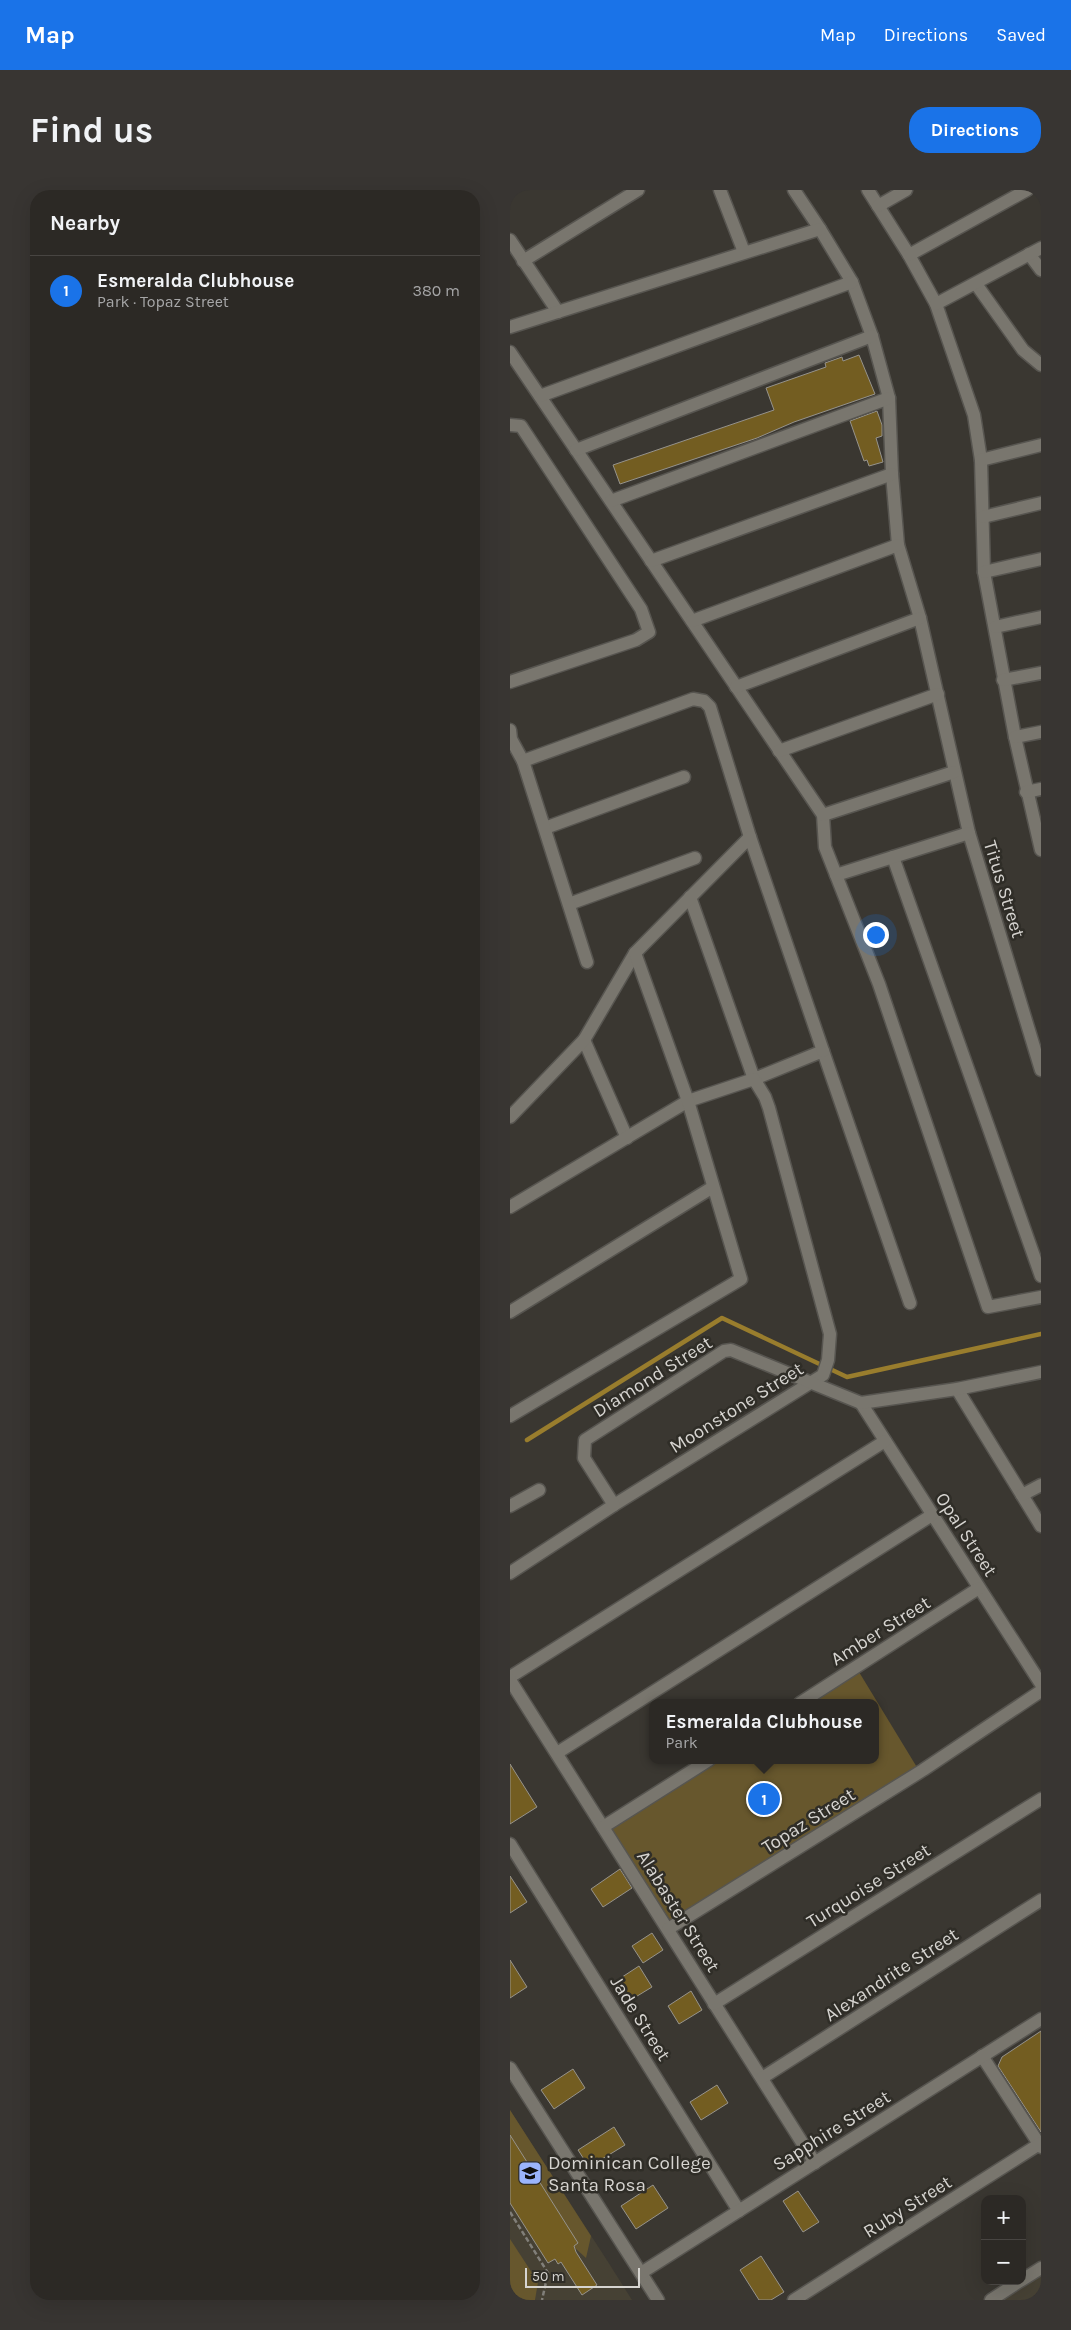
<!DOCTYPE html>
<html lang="en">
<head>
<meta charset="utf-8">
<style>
	body { margin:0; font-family:Karla,sans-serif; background:#383532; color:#f1f3f6 }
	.controls { position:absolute; right:15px; bottom:15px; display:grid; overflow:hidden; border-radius:10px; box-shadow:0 5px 20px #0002 }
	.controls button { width:45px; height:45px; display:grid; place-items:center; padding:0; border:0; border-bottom:1px solid #484542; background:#2c2925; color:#f1f3f6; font:25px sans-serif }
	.scale { position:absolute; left:15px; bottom:12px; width:115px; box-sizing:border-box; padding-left:5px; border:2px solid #d6d4d0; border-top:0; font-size:14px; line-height:18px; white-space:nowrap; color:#d6d4d0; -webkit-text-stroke:4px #2f2d27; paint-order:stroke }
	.you { position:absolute; left:365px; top:744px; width:18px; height:18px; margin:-12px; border:4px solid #fff; border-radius:50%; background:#1a73e8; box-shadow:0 0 0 8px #1a73e833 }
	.badge { display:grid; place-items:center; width:32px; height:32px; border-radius:50%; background:#1a73e8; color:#fff; font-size:16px; font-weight:700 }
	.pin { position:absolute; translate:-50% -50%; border:2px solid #fff; box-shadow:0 1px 5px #0006 }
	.popup { position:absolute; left:139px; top:1509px; width:230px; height:65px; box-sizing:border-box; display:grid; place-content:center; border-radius:10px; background:#2c2925; filter:drop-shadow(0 1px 4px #0005); font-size:16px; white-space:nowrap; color:#a6a6a7 }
	.popup b { font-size:19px; color:#f1f3f6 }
	.popup::after { content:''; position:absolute; left:50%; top:100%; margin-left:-10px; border:10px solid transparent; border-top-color:#2c2925 }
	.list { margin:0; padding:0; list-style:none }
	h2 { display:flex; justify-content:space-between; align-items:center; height:65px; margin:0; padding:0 20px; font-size:21px }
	h2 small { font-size:16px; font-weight:400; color:#a6a6a7 }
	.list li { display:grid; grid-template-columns:32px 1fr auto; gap:15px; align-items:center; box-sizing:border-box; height:70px; padding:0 20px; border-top:1px solid #484542 }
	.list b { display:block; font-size:19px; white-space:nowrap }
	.list p { margin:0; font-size:16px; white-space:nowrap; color:#a6a6a7 }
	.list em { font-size:16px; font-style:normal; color:#a6a6a7 }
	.map { position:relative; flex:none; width:531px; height:2110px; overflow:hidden; border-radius:20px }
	header { display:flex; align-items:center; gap:30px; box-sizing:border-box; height:70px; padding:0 25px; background:#1a73e8; color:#fff }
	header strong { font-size:24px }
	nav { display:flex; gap:28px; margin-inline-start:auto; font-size:18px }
	.intro { display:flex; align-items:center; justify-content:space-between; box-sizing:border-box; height:120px; padding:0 30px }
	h1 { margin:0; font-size:35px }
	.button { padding:12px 22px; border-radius:20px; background:#1a73e8; color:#fff; font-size:18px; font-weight:700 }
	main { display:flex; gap:30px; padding:0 30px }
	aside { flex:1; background:#2c2925; border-radius:20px; box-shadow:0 5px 20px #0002 }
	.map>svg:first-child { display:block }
	.built { fill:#464134 }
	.green { fill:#67572d }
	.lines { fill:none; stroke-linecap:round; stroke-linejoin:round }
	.stream { stroke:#997d2d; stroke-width:4.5 }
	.building { fill:#735d21; stroke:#96938c }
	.street-casing { stroke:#575550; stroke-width:15 }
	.path { stroke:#817f79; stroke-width:2.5; stroke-dasharray:5 2.5; stroke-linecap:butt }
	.street { stroke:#79766e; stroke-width:12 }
	.labels { text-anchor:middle; stroke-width:5; stroke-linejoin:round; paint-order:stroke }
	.street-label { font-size:19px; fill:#d6d4d0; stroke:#2f2d27 }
	.poi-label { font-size:19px; fill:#d6d4d0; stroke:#2f2d27; text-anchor:start }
</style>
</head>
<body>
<header>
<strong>Map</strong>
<nav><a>Map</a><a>Directions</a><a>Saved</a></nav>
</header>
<div class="intro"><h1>Find us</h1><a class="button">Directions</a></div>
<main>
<aside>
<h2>Nearby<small></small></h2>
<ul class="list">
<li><span class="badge">1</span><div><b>Esmeralda Clubhouse</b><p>Park · Topaz Street</p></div><em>380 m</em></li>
</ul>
</aside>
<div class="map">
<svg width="531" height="2110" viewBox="0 0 531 2110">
	<rect width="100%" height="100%" fill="#3a3731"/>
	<!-- built -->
	<g class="built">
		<polygon points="0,1920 100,2075 122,2110 0,2110"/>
		<polygon points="531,2086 531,2110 493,2110"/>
	</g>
	<!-- green -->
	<g class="green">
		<polygon points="349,1482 408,1579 162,1733 100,1638 208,1570 365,1570 365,1513 299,1513"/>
		<polygon points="0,1920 81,2046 76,2068 65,2058 0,1945"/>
		<polygon points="0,2049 28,2092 25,2110 0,2110"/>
	</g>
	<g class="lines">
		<!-- stream -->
		<polyline class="stream" points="17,1250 212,1128 337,1187 531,1144"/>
	</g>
	<!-- building -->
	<g class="building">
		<polygon points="349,165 365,204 284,232 247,248 110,294 103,275 264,220 256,198 316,177 315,173 332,167 333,171"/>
		<polygon points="367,221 372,235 372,246 366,248 373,272 359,276 357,270 354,271 340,231"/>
		<polygon points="0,1574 27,1617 0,1634"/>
		<polygon points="110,1679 122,1698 93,1717 81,1699"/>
		<polygon points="0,1686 17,1712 0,1723"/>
		<polygon points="142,1743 153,1760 133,1773 122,1756"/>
		<polygon points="0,1770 17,1797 0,1808"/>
		<polygon points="129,1776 142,1797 119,1811 106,1791"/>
		<polygon points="181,1801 192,1820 169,1834 158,1816"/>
		<polygon points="531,1841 531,1942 488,1876 492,1867"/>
		<polygon points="63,1879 75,1898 44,1919 31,1900"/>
		<polygon points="207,1895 218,1913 191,1930 180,1912"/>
		<polygon points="104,1937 115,1955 79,1977 68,1960"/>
		<polygon points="0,1945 68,2053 64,2056 66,2062 87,2095 72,2105 51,2072 48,2074 45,2069 38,2073 0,2013"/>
		<polygon points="143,1995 158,2018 126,2039 111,2016"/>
		<polygon points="288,2001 309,2032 293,2042 273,2011"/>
		<polygon points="251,2066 274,2102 261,2110 249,2110 230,2080"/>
	</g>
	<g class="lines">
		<!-- street casing -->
		<g class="street-casing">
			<g id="street">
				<polyline points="210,0 234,62"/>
				<polyline points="284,0 310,39 342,92 362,146 379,208 382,284 388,355 410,428 459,643 531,880"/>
				<polyline points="358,0 399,65 426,114 464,225 471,270 474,382 505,547 531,660"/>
				<polyline points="368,16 396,0"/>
				<polyline points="0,50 48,122"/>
				<polyline points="519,64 531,80"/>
				<polyline points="399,65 517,0"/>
				<polyline points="13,71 128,0"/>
				<polyline points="466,94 513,160 531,175"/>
				<polyline points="426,114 531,58"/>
				<polyline points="0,137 310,39"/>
				<polyline points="0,162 313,625 315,657 369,794 478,1117 531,1107"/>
				<polyline points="30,206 342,92"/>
				<polyline points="0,235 11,236 131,419 139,442 126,450 0,492"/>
				<polyline points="66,260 362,146"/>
				<polyline points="471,270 531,255"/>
				<polyline points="101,311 379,208"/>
				<polyline points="473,327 531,313"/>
				<polyline points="141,371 382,284"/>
				<polyline points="474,382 531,369"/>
				<polyline points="182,431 388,355"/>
				<polyline points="485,437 531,427"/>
				<polyline points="493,490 531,483"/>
				<polyline points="226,497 410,428"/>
				<polyline points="0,540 1,549 13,571"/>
				<polyline points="505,547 531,542"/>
				<polyline points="269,561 428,504"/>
				<polyline points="516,602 531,599"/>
				<polyline points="313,625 444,582"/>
				<polyline points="35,638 174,587"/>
				<polyline points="383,667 531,1086"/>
				<polyline points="326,685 459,643"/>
				<polyline points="180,707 244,889 313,861 400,1113"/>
				<polyline points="59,714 185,668"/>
				<polyline points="77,772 13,571 183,509 194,511 200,517 240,647"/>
				<polyline points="74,850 117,948"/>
				<polyline points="0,927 74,850 125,763 240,647 313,861"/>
				<polyline points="0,1017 178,911 244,889 255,907 259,918 320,1144 318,1170 313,1185 104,1315 0,1383"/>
				<polyline points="0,1122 203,997"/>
				<polyline points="447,1199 531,1336"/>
				<polyline points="351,1213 531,1494"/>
				<polyline points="0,1226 231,1089 178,911 125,763"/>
				<polyline points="512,1305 531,1295"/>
				<polyline points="104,1315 74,1268 75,1250 214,1161 221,1160 351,1213 447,1199 531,1182"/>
				<polyline points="0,1316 29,1300"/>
				<polyline points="0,1487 375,1251"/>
				<polyline points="0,1490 305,1973"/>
				<polyline points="290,1513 469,1398"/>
				<polyline points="47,1563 422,1325"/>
				<polyline points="93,1637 199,1570"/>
				<polyline points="0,1654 229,2021"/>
				<polyline points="158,1739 413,1580 531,1501"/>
				<polyline points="204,1814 531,1609"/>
				<polyline points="472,1866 531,1957"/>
				<polyline points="0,1878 148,2110"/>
				<polyline points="252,1888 531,1710"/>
				<polyline points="131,2083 531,1829"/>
				<polyline points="512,2090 531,2078"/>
				<polyline points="284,2110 531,1953"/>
				<polyline points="481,2110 510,2091"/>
			</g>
		</g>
		<!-- path -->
		<polyline class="path" points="0,2022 38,2083 32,2110"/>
		<!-- street -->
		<use href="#street" class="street"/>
	</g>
	<!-- icons -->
	<defs>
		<g id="university-square" transform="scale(1.25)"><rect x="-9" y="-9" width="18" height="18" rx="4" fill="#9bb5fd" stroke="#2f2d27"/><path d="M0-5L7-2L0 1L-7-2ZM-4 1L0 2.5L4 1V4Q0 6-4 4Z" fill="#111"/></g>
	</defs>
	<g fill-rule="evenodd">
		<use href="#university-square" x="20" y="1983"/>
	</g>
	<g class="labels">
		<!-- street labels -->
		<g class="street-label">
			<text transform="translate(495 699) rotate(73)" y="7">Titus Street</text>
			<text transform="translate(142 1186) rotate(-32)" y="7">Diamond Street</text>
			<text transform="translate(226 1217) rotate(-32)" y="7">Moonstone Street</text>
			<text transform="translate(457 1344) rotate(57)" y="7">Opal Street</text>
			<text transform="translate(370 1440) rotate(-32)" y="7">Amber Street</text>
			<text transform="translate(298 1630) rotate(-32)" y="7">Topaz Street</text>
			<text transform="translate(358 1695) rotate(-32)" y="7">Turquoise Street</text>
			<text transform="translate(169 1721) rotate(58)" y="7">Alabaster Street</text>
			<text transform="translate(381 1784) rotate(-33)" y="7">Alexandrite Street</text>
			<text transform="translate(131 1828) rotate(58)" y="7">Jade Street</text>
			<text transform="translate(321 1940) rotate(-32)" y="7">Sapphire Street</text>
			<text transform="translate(397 2016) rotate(-32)" y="7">Ruby Street</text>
		</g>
		<!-- poi labels -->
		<g class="poi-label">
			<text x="38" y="1979">Dominican College<tspan x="38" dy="22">Santa Rosa</tspan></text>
		</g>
	</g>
</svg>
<div class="controls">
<button>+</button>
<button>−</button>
</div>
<div class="scale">50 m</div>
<div class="you"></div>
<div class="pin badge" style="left:254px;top:1609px">1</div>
<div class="popup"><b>Esmeralda Clubhouse</b>Park</div>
</div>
</main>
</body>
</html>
